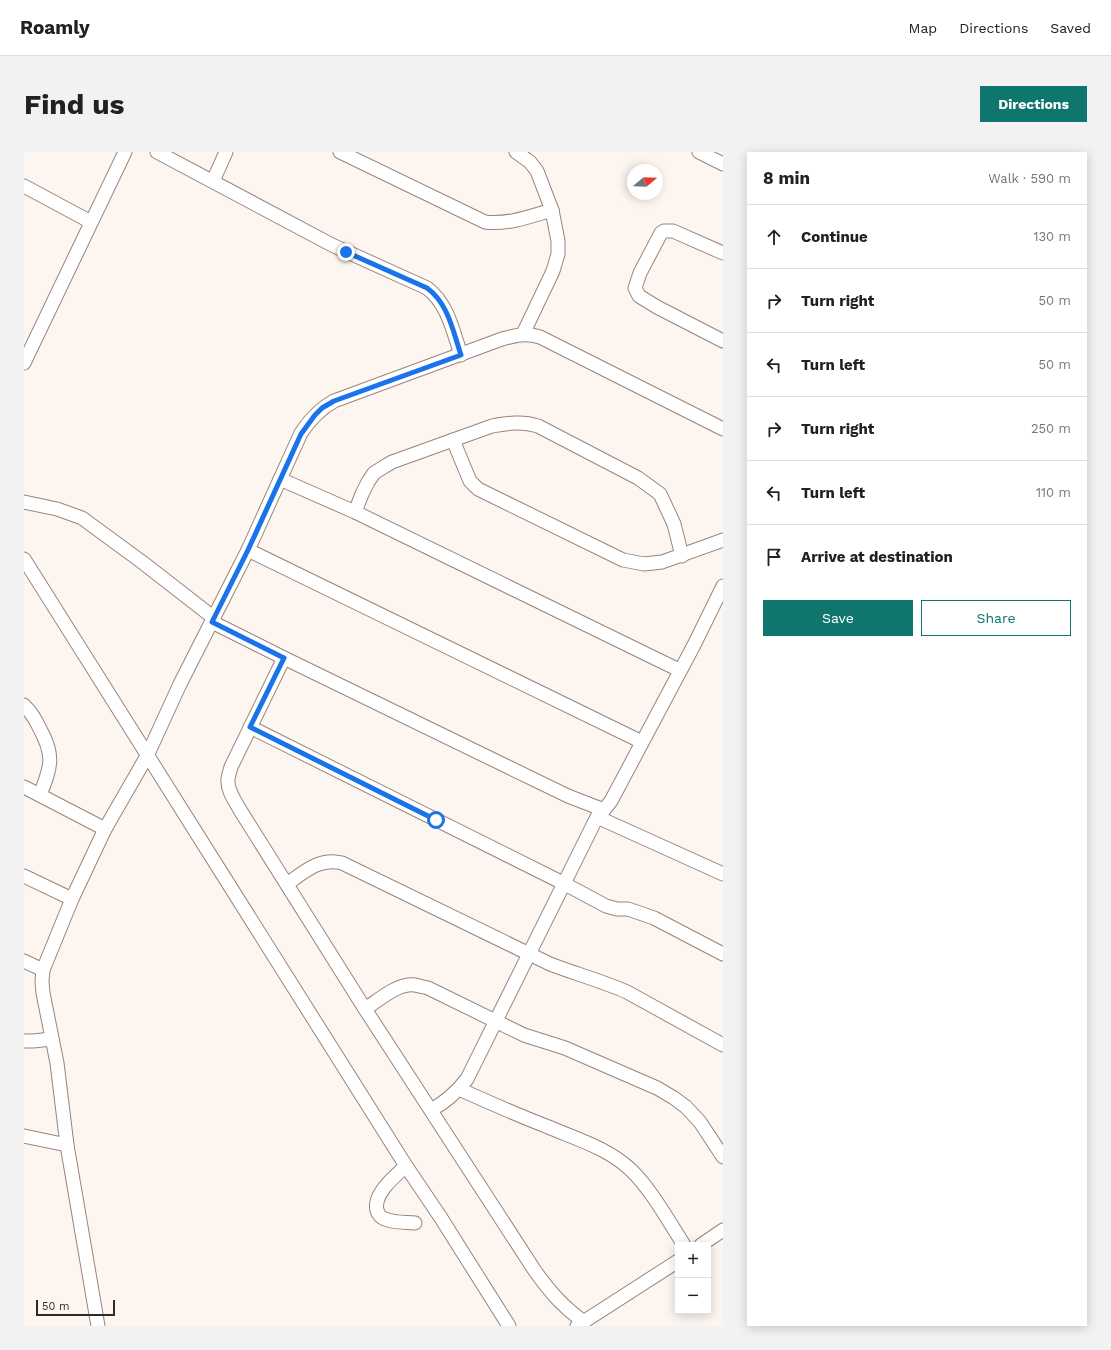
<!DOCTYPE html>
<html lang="en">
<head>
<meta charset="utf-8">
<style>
	body { margin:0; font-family:"Work Sans",sans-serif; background:#f2f2f2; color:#202124 }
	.controls { position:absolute; right:12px; bottom:12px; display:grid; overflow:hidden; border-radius:0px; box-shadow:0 2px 10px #0003 }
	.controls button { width:36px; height:36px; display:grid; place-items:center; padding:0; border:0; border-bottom:1px solid #e0e0e0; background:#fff; color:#202124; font:20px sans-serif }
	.compass { position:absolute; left:603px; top:12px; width:36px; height:36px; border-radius:50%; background:#fff; box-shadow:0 2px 10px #0003; rotate:71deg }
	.scale { position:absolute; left:12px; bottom:10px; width:79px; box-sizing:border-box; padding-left:4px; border:2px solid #322a26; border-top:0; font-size:11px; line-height:14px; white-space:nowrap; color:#322a26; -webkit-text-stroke:3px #fdf5f0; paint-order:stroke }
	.stop { position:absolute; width:12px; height:12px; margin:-9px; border:3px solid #1a73e8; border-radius:50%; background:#fff }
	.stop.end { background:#1a73e8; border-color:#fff; box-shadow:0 1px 4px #0008 }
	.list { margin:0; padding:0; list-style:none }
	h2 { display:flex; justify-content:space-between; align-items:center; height:52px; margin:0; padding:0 16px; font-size:17px }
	h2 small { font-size:13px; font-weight:400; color:#757577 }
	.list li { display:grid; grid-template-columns:26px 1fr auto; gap:12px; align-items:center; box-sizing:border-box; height:64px; padding:0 16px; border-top:1px solid #e0e0e0 }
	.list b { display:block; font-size:15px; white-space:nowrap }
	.list em { font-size:13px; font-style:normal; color:#757577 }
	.actions { display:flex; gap:8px; padding:12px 16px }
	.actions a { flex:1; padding:9px 0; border:1px solid #0f766e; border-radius:0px; text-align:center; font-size:14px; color:#0f766e }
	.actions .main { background:#0f766e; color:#fff }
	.icon { flex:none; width:22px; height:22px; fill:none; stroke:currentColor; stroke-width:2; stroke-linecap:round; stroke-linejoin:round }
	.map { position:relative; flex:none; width:699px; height:1174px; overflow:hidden; border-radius:0px }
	header { display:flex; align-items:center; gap:24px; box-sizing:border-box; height:56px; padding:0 20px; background:#fff; border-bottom:1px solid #e0e0e0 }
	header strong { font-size:19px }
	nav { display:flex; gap:22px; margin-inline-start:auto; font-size:14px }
	.intro { display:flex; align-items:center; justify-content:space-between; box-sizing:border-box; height:96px; padding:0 24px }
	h1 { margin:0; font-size:28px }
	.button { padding:10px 18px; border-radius:0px; background:#0f766e; color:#fff; font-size:14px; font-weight:700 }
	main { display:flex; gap:24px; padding:0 24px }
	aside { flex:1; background:#fff; border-radius:0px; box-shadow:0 2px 10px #0003 }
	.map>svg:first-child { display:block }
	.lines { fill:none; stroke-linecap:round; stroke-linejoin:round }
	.minor-casing { stroke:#98857a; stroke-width:15 }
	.minor { stroke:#fff; stroke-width:13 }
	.route { stroke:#1a73e8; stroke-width:5 }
</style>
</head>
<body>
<header>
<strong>Roamly</strong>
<nav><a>Map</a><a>Directions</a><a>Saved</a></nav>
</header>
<div class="intro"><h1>Find us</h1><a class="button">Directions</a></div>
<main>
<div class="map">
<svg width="699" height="1174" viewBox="0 0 699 1174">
	<rect width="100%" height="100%" fill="#fdf5f0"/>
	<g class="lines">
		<!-- minor casing -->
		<g class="minor-casing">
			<g id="minor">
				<path d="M133 0 308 93 403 136C424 152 429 179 437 203"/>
				<path d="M316 0 461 70C484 73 507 64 528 58"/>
				<polyline points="492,0 506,10 513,19 528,58 534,89 534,102 529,119 499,182"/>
				<polyline points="675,0 699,12"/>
				<polyline points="189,29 202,0"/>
				<polyline points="0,34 67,70"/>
				<polyline points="699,101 649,79 640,79 637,81 616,121 611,136 615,144 633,155 699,189"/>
				<polyline points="0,211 101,0"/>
				<polyline points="429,288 446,329 454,337 599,408 620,412 638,410 699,388"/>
				<polyline points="256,327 331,360 655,518"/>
				<polyline points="0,350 33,357 58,366 118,410 190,466"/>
				<path d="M331 360 338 342 344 330 350 321 358 316 368 310 468 274C484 271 499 269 514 274L614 326 636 342 650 372 658 404"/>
				<polyline points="224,398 618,590"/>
				<polyline points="0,407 382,1014 417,1066 485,1174"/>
				<polyline points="188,470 260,506 513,629 544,644 580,658"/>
				<path d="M260 506 207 615C206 619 204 624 204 628 203 638 211 649 216 658L341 857 511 1119C526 1140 539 1155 560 1170"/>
				<path d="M0 553C7 560 12 568 16 577 31 604 27 615 16 643"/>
				<polyline points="226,575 541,732 582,754 593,757 604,757 630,766 699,802"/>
				<polyline points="0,635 81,677"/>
				<polyline points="573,665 699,722"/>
				<polyline points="0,724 48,747"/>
				<path d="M263 732C280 720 296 705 318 711L526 812C552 822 578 829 603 840L699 893"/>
				<polyline points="0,809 19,818"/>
				<path d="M341 857C355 848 373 831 391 833 395 834 400 835 404 836L500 883 541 896 633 936 650 946 662 955 676 970 699 1005"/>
				<polyline points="0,889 9,889 28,887"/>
				<path d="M435 937C464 950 493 963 522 974 552 987 584 996 607 1018 627 1037 645 1070 660 1093"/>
				<path d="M407 958C422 950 432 941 443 927L571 669 587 649 670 493 699 434"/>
				<polyline points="0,984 43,993"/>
				<path d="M382 1014C371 1024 346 1044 354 1061 356 1064 357 1066 361 1067 370 1071 382 1070 391 1071"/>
				<polyline points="677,1093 699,1078"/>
				<path d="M74 1174 43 993 33 911 19 841 18 829 19 818 48 747 81 677 123 604 156 532 224 398 277 281C286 267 296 257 310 249L478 187C492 183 502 181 516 185L699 277"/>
				<polyline points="553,1174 654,1109"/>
			</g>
		</g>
		<!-- minor -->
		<use href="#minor" class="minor"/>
	</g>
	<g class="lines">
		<!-- route -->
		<path class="route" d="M322 100 403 136C424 151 429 179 437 203L310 249 298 256 291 263 277 282 224 398 188 470 260 506 226 575 412 668"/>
	</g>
</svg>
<div class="controls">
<button>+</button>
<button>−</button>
</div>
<svg class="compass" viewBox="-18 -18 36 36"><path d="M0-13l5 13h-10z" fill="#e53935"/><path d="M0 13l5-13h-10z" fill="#757577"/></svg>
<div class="scale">50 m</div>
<div class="stop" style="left:412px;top:668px"></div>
<div class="stop end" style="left:322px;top:100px"></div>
</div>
<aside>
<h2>8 min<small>Walk · 590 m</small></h2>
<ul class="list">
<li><svg class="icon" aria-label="ahead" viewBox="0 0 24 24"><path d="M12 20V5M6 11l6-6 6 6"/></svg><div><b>Continue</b></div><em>130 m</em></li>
<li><svg class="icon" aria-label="right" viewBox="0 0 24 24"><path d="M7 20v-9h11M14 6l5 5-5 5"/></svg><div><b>Turn right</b></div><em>50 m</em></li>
<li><svg class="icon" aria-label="left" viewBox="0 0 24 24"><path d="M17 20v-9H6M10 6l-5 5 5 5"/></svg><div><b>Turn left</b></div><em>50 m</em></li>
<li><svg class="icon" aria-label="right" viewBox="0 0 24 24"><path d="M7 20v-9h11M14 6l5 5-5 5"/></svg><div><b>Turn right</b></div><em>250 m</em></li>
<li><svg class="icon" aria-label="left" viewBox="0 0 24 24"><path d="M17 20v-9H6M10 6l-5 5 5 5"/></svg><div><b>Turn left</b></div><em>110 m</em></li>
<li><svg class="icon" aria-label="arrive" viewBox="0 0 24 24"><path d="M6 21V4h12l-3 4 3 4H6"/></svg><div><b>Arrive at destination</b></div></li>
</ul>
<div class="actions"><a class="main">Save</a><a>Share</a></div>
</aside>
</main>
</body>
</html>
